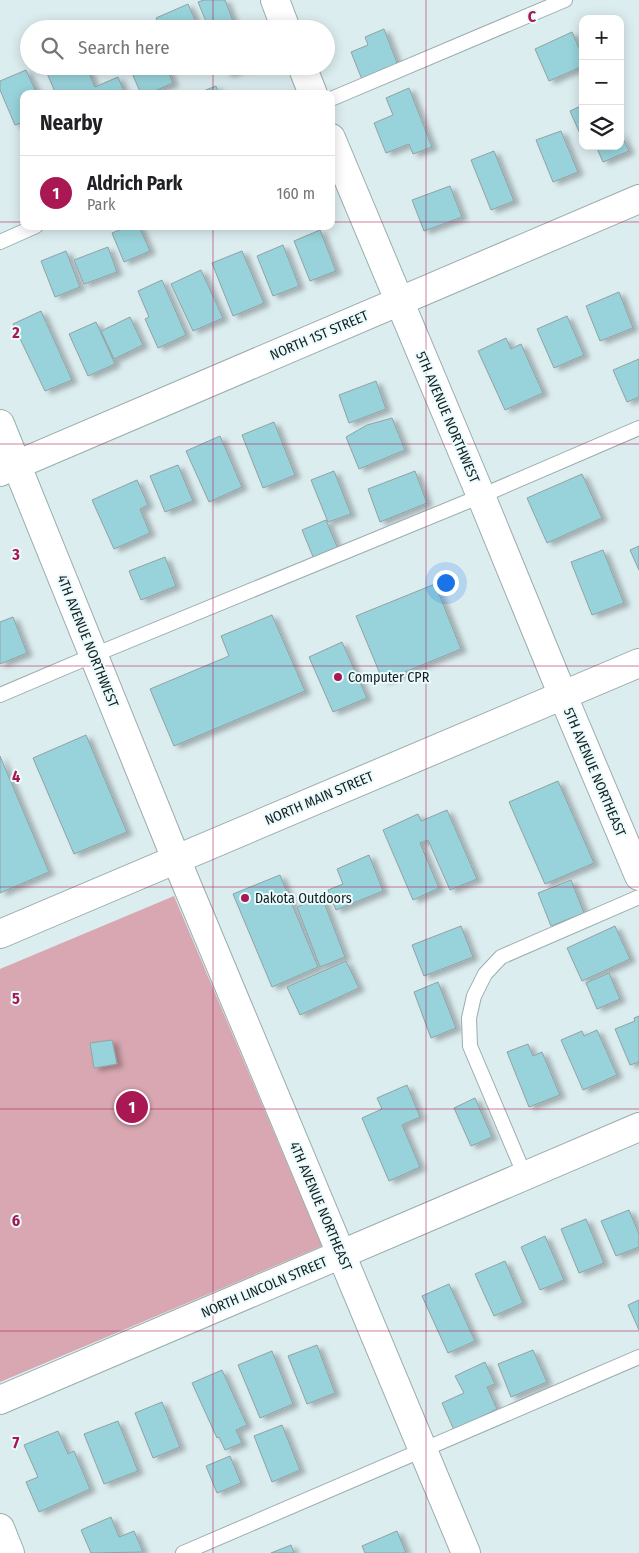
<!DOCTYPE html>
<html lang="en">
<head>
<meta charset="utf-8">
<style>
	body { margin:0; font-family:"Fira Sans Condensed",sans-serif; background:#f2f2f2; color:#202124 }
	.controls { position:absolute; right:15px; top:15px; display:grid; overflow:hidden; border-radius:10px; box-shadow:0 2px 12px #0003 }
	.controls button { width:45px; height:45px; display:grid; place-items:center; padding:0; border:0; border-bottom:1px solid #e0e0e0; background:#fff; color:#202124; font:25px sans-serif }
	.you { position:absolute; left:445px; top:582px; width:18px; height:18px; margin:-12px; border:4px solid #fff; border-radius:50%; background:#1a73e8; box-shadow:0 0 0 8px #1a73e833 }
	.badge { display:grid; place-items:center; width:32px; height:32px; border-radius:50%; background:#a91852; color:#fff; font-size:16px; font-weight:700 }
	.pin { position:absolute; translate:-50% -50%; border:2px solid #fff; box-shadow:0 1px 5px #0006 }
	.list { margin:0; padding:0; list-style:none }
	h2 { display:flex; justify-content:space-between; align-items:center; height:65px; margin:0; padding:0 20px; font-size:21px }
	h2 small { font-size:16px; font-weight:400; color:#757577 }
	.list li { display:grid; grid-template-columns:32px 1fr auto; gap:15px; align-items:center; box-sizing:border-box; height:75px; padding:0 20px; border-top:1px solid #e0e0e0 }
	.list b { display:block; font-size:19px; white-space:nowrap }
	.list p { margin:0; font-size:16px; white-space:nowrap; color:#757577 }
	.list em { font-size:16px; font-style:normal; color:#757577 }
	.icon { flex:none; width:28px; height:28px; fill:none; stroke:currentColor; stroke-width:2; stroke-linecap:round; stroke-linejoin:round }
	.map { position:relative; flex:none; width:639px; height:1553px; overflow:hidden }
	.search { position:absolute; background:#fff; box-shadow:0 2px 12px #0003; left:20px; top:20px; width:315px; height:55px; display:flex; align-items:center; gap:12px; box-sizing:border-box; padding:0 18px; border-radius:28px; color:#757577; font-size:19px }
	.panel { position:absolute; background:#fff; box-shadow:0 2px 12px #0003; left:20px; top:90px; width:315px; height:140px; border-radius:10px }
	.map>svg:first-child { display:block }
	.green { fill:#d8a7b1 }
	.building { fill:#98d3db; stroke:#91a1a4; filter:url(#shadow) }
	.lines { fill:none; stroke-linecap:round; stroke-linejoin:round }
	.service-casing { stroke:#9bacae; stroke-width:16 }
	.minor-casing { stroke:#9bacae; stroke-width:30 }
	.tertiary-casing { stroke:#9bacae; stroke-width:30 }
	.service { stroke:#fff; stroke-width:14 }
	.minor { stroke:#fff; stroke-width:28 }
	.tertiary { stroke:#fff; stroke-width:28 }
	.grid { fill:none; stroke:#a91852; stroke-width:1; stroke-opacity:0.55 }
	.poi-dot { fill:#a91852; stroke:#e9fbfd; stroke-width:2 }
	.labels { text-anchor:middle; stroke-width:4; stroke-linejoin:round; paint-order:stroke }
	.street-label { font-size:14px; fill:#181e1f; stroke:#e9fbfd }
	.poi-label { font-size:14px; fill:#181e1f; stroke:#e9fbfd; text-anchor:start }
	.grid-label { font-size:16px; text-anchor:middle; font-weight:bold; fill:#a91852; stroke:#e9fbfd; stroke-width:4; stroke-linejoin:round; paint-order:stroke }
</style>
</head>
<body>
<div class="map">
<svg width="639" height="1553" viewBox="0 0 639 1553">
	<defs>
		<filter id="shadow"><feDropShadow dx="5.5" dy="3" stdDeviation="2.5" flood-color="#0004"/></filter>
	</defs>
	<rect width="100%" height="100%" fill="#dcedf0"/>
	<!-- green -->
	<polygon class="green" points="174,896 322,1246 0,1382 0,969"/>
	<!-- building -->
	<g class="building">
		<polygon points="204,0 225,0 236,29 209,29 198,2"/>
		<polygon points="188,4 199,29 161,29 156,18"/>
		<polygon points="384,29 399,68 363,82 351,52 368,45 365,37"/>
		<polygon points="572,32 583,57 583,66 549,81 535,49"/>
		<polygon points="56,66 86,66 95,87 118,77 125,94 56,94 46,71"/>
		<polygon points="129,66 166,66 173,83 148,94 141,94"/>
		<polygon points="224,66 246,66 227,74"/>
		<polygon points="26,70 37,94 24,94 24,122 15,125 0,90 0,81"/>
		<polygon points="216,86 219,94 196,94"/>
		<polygon points="409,88 432,147 413,154 409,144 386,153 374,123 393,115 386,98"/>
		<polygon points="583,105 583,138 582,138 570,111"/>
		<polygon points="561,131 578,172 553,182 536,140"/>
		<polygon points="620,132 629,151 603,162 596,146 620,146"/>
		<polygon points="494,151 514,201 491,210 471,160"/>
		<polygon points="450,186 462,217 424,231 412,200"/>
		<polygon points="129,226 139,226 150,251 124,262 112,233"/>
		<polygon points="320,230 336,271 310,281 294,241"/>
		<polygon points="283,245 299,286 273,296 257,256"/>
		<polygon points="108,247 117,272 84,284 74,260"/>
		<polygon points="66,251 80,287 55,297 41,261"/>
		<polygon points="242,251 264,303 233,316 212,263"/>
		<polygon points="201,270 223,318 193,331 171,284"/>
		<polygon points="162,280 186,335 158,348 145,319 149,317 138,291"/>
		<polygon points="619,292 633,328 600,341 586,306"/>
		<polygon points="41,311 72,380 45,391 13,324"/>
		<polygon points="567,316 584,355 554,368 537,329"/>
		<polygon points="130,317 143,345 114,359 101,331"/>
		<polygon points="96,322 115,364 88,376 69,334"/>
		<polygon points="506,338 511,349 521,344 543,393 505,410 478,351"/>
		<polygon points="639,359 639,397 627,402 613,370"/>
		<polygon points="376,381 386,409 349,423 339,395"/>
		<polygon points="392,418 405,450 359,469 346,437 367,425"/>
		<polygon points="274,422 295,475 263,488 242,435"/>
		<polygon points="220,436 242,487 209,502 186,451"/>
		<polygon points="178,465 193,501 165,512 150,476"/>
		<polygon points="334,471 351,514 328,522 311,480"/>
		<polygon points="415,471 427,503 380,522 368,489"/>
		<polygon points="582,474 602,518 547,543 527,498"/>
		<polygon points="137,480 148,505 140,509 150,533 114,549 92,500"/>
		<polygon points="326,520 338,549 314,559 302,530"/>
		<polygon points="639,546 639,570 630,550"/>
		<polygon points="603,550 624,603 592,615 571,562"/>
		<polygon points="165,557 176,586 141,600 129,571"/>
		<polygon points="435,584 461,649 383,681 356,616"/>
		<polygon points="272,615 305,691 174,746 150,689 229,656 221,636"/>
		<polygon points="13,617 27,653 0,664 0,622"/>
		<polygon points="342,642 367,698 333,712 309,657"/>
		<polygon points="86,735 127,832 74,854 33,758"/>
		<polygon points="0,756 49,872 0,893"/>
		<polygon points="558,781 594,863 545,884 509,802"/>
		<polygon points="447,810 477,879 450,890 428,840 420,843 439,888 413,900 383,830 418,814 421,821"/>
		<polygon points="369,855 383,891 336,910 328,890 343,884 337,869"/>
		<polygon points="280,875 318,967 272,987 233,894"/>
		<polygon points="571,880 584,913 551,926 538,893"/>
		<polygon points="322,897 345,957 320,967 297,907"/>
		<polygon points="461,926 473,957 424,976 412,945"/>
		<polygon points="615,926 630,959 582,981 567,948"/>
		<polygon points="346,961 359,988 300,1015 287,987"/>
		<polygon points="609,973 620,999 597,1009 586,983"/>
		<polygon points="438,982 456,1028 431,1038 414,992"/>
		<polygon points="639,1016 639,1062 630,1065 615,1029 635,1021 634,1018"/>
		<polygon points="597,1030 617,1075 583,1090 561,1040 582,1031 584,1036"/>
		<polygon points="112,1040 117,1064 94,1068 90,1043"/>
		<polygon points="528,1044 533,1056 542,1052 560,1095 529,1107 507,1052"/>
		<polygon points="407,1085 420,1117 402,1125 420,1167 389,1181 362,1118 382,1109 377,1098"/>
		<polygon points="475,1098 492,1137 471,1146 454,1108"/>
		<polygon points="629,1210 639,1234 639,1247 616,1256 601,1221"/>
		<polygon points="586,1219 604,1263 579,1273 561,1229"/>
		<polygon points="545,1236 564,1280 540,1290 521,1247"/>
		<polygon points="505,1261 523,1303 494,1316 475,1274"/>
		<polygon points="449,1284 475,1341 448,1353 422,1296"/>
		<polygon points="639,1300 639,1330 628,1305"/>
		<polygon points="317,1345 335,1393 307,1404 288,1356"/>
		<polygon points="533,1350 547,1382 511,1397 498,1364"/>
		<polygon points="272,1351 293,1404 260,1418 238,1365"/>
		<polygon points="485,1362 495,1384 487,1387 497,1409 454,1430 442,1403 464,1393 455,1376"/>
		<polygon points="222,1370 247,1425 236,1430 242,1443 225,1450 219,1437 217,1438 192,1383"/>
		<polygon points="162,1402 180,1447 153,1458 135,1413"/>
		<polygon points="118,1421 138,1471 104,1484 84,1434"/>
		<polygon points="282,1425 300,1470 272,1482 254,1436"/>
		<polygon points="58,1431 68,1454 74,1451 90,1489 39,1512 26,1482 38,1477 24,1445"/>
		<polygon points="230,1456 241,1483 217,1493 206,1466"/>
		<polygon points="111,1517 119,1537 134,1531 143,1552 91,1553 81,1530"/>
		<polygon points="397,1531 406,1553 365,1553 362,1546"/>
		<polygon points="291,1545 294,1553 271,1553"/>
	</g>
	<g class="lines">
		<!-- service casing -->
		<g class="service-casing">
			<g id="service">
				<polyline points="331,99 565,0"/>
				<polyline points="0,242 36,226"/>
				<polyline points="0,695 94,655 481,496 639,428"/>
				<polyline points="525,1176 470,1046 469,1018 474,996 485,974 501,957 639,897"/>
				<polyline points="183,1553 639,1357"/>
			</g>
		</g>
		<!-- minor casing -->
		<g class="minor-casing">
			<g id="minor">
				<polyline points="0,424 176,859 466,1553"/>
				<polyline points="0,472 639,199"/>
				<polyline points="563,696 639,876"/>
				<polyline points="0,1400 639,1127"/>
				<polyline points="0,1528 10,1553"/>
			</g>
		</g>
		<!-- tertiary casing -->
		<g class="tertiary-casing">
			<g id="tertiary">
				<polyline points="275,0 286,29"/>
				<polyline points="302,66 313,94"/>
				<polyline points="331,138 481,496 563,696"/>
				<polyline points="0,934 639,663"/>
			</g>
		</g>
		<!-- service -->
		<use href="#service" class="service"/>
		<!-- minor -->
		<use href="#minor" class="minor"/>
		<!-- tertiary -->
		<use href="#tertiary" class="tertiary"/>
	</g>
	<!-- grid -->
	<path class="grid" d="M213 0V29M426 0V1553M213 66V94M0 222H24M331 222H639M213 226V1553M0 444H639M0 666H639M0 887H639M0 1109H639M0 1331H639"/>
	<!-- markers -->
	<g class="poi-dot">
		<circle cx="338" cy="677" r="5"/>
		<circle cx="245" cy="898" r="5"/>
	</g>
	<g class="labels">
		<!-- street labels -->
		<g class="street-label">
			<text transform="translate(319 335) rotate(-23)" y="5">NORTH 1ST STREET</text>
			<text transform="translate(448 417) rotate(67)" y="5">5TH AVENUE NORTHWEST</text>
			<text transform="translate(88 641) rotate(68)" y="5">4TH AVENUE NORTHWEST</text>
			<text transform="translate(595 772) rotate(67)" y="5">5TH AVENUE NORTHEAST</text>
			<text transform="translate(319 798) rotate(-23)" y="5">NORTH MAIN STREET</text>
			<text transform="translate(321 1206) rotate(67)" y="5">4TH AVENUE NORTHEAST</text>
			<text transform="translate(264 1287) rotate(-23)" y="5">NORTH LINCOLN STREET</text>
		</g>
		<!-- poi labels -->
		<g class="poi-label">
			<text x="348" y="682">Computer CPR</text>
			<text x="255" y="903">Dakota Outdoors</text>
		</g>
	</g>
	<g class="grid-label">
		<text x="532" y="22">C</text>
		<text x="16" y="338">2</text>
		<text x="16" y="560">3</text>
		<text x="16" y="782">4</text>
		<text x="16" y="1004">5</text>
		<text x="16" y="1226">6</text>
		<text x="16" y="1448">7</text>
	</g>
</svg>
<div class="controls">
<button>+</button>
<button>−</button>
<button><svg class="icon" aria-label="layers" viewBox="0 0 24 24"><path d="M12 4l9 5-9 5-9-5zM3 14l9 5 9-5"/></svg></button>
</div>
<div class="you"></div>
<div class="pin badge" style="left:132px;top:1107px">1</div>
<div class="search"><svg class="icon" aria-label="search" viewBox="0 0 24 24"><circle cx="10" cy="10" r="6"/><path d="M15 15l6 6"/></svg>Search here</div>
<section class="panel">
<h2>Nearby<small></small></h2>
<ul class="list">
<li><span class="badge">1</span><div><b>Aldrich Park</b><p>Park</p></div><em>160 m</em></li>
</ul>
</section>
</div>
</body>
</html>
